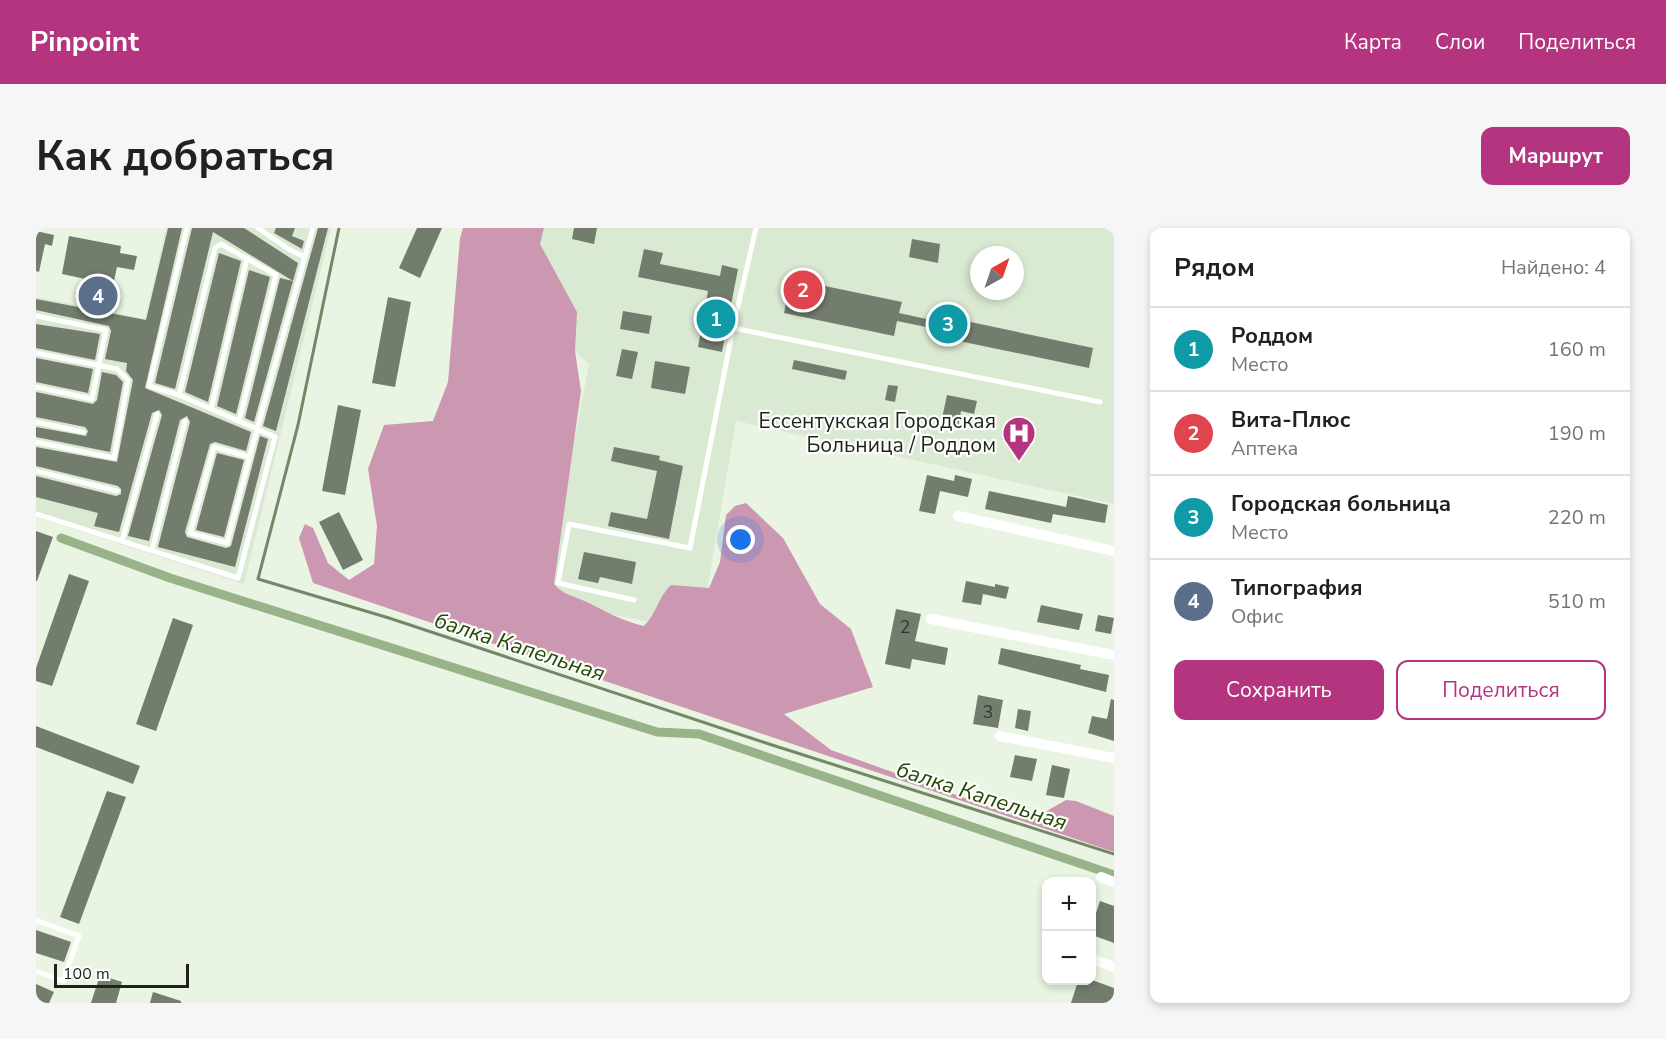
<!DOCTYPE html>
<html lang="ru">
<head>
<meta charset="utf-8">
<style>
	body { margin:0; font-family:"Nunito Sans",sans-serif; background:#f6f6f6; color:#202124 }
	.controls { position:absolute; right:18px; bottom:18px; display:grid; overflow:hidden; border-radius:12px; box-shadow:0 3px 9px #0003 }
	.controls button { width:54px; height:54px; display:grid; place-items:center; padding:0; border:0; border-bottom:2px solid #e0e0e0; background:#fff; color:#202124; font:30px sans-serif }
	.compass { position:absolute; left:934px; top:18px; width:54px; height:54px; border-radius:50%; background:#fff; box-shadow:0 3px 9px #0003; rotate:40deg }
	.scale { position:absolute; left:18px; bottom:15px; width:135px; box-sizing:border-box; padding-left:6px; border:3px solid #1f221c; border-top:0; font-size:16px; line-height:21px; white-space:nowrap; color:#1f221c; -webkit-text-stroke:4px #fcfefb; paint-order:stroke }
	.you { position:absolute; left:705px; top:312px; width:21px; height:21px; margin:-15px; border:4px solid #fff; border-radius:50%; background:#1a73e8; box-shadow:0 0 0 9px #1a73e833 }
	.badge { display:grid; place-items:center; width:39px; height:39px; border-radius:50%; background:#b53480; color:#fff; font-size:20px; font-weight:700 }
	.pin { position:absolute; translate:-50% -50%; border:3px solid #fff; box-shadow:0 2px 6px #0006 }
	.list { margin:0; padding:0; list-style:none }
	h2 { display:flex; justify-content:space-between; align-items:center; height:78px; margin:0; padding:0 24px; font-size:26px }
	h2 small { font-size:20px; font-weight:400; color:#757577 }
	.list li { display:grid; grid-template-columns:39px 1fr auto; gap:18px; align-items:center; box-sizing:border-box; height:84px; padding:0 24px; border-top:2px solid #e0e0e0 }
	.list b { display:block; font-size:22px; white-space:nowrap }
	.list p { margin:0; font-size:20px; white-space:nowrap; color:#757577 }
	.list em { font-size:20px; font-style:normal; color:#757577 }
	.actions { display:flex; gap:12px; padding:18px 24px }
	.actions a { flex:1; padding:14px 0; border:2px solid #b53480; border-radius:12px; text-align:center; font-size:21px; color:#b53480 }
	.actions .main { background:#b53480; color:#fff }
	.map { position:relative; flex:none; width:1078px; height:775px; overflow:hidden; border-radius:12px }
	header { display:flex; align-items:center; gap:36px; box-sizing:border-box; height:84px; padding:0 30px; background:#b53480; color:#fff }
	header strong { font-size:28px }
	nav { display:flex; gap:33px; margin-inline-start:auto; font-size:21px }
	.intro { display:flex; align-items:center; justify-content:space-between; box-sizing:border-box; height:144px; padding:0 36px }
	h1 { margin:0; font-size:42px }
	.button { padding:15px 27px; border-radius:12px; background:#b53480; color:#fff; font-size:21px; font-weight:700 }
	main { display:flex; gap:36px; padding:0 36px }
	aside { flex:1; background:#fff; border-radius:12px; box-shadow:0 3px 9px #0003 }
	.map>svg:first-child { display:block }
	.built { fill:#dae9d2; fill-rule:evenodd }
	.forest { fill:#cc98b1 }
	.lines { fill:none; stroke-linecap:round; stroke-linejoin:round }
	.stream { stroke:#738867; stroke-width:3 }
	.canal { stroke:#97b387; stroke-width:9 }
	.building { fill:#737d6e }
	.lane { stroke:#fff; stroke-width:5 }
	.street { stroke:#fff; stroke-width:10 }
	.labels { text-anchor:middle; stroke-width:4.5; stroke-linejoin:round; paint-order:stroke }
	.number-label { font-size:18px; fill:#343930 }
	.poi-label { font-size:21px; fill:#1f221c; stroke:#fcfefb; text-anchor:end }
	.water-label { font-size:22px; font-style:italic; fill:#244603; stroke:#fcfefb }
</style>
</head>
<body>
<header>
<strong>Pinpoint</strong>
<nav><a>Карта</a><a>Слои</a><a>Поделиться</a></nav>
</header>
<div class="intro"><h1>Как добраться</h1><a class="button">Маршрут</a></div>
<main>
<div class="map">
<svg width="1078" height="775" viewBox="0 0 1078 775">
	<rect width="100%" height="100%" fill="#e9f4e3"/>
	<!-- built -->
	<g class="built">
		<polygon points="130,0 295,0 208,356 0,289 0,69 109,91"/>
		<path d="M498 0H1065L1078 3V276L700 193 664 404 508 373 553 136 482 71ZM943 27H979V63H943Z"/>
	</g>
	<!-- forest -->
	<path class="forest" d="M427 0H508L504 16 541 84 539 123 545 163 518 356C527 367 538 368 551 374 571 384 586 393 608 398 621 385 622 369 635 357L673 360 684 334 690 287 699 278 710 275 747 310 784 376 815 401 837 459 748 486 795 522 976 587 1009 584 1030 572 1040 573 1078 588V624L277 355 263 310 269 296 277 300 292 335 313 352 338 336 341 298 332 241 348 197 397 193 412 154 424 10Z"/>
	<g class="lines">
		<!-- stream -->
		<polyline class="stream" points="303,0 262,197 222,351 353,390 733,516 1078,626"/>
		<!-- canal -->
		<polyline class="canal" points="25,310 134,350 621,504 663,506 1078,647"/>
	</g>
	<!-- building -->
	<g class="building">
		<polygon points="132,0 146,0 109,160 215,204 210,223 179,214 174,216 149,304 151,309 190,320 195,318 224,208 232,211 199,339 122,319 154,194 151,188 144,192 113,313 92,308 126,187 123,182 116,185 83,304 58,298 62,285 0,269 0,248 80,268 85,266 85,261 82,258 0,238 0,219 81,234 97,152 90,143 91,135 69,131 75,103 73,98 0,82 0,71 110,92"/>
		<polygon points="156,0 208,0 262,35 257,53 177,4 139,161 119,155"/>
		<polygon points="240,0 259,0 256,8 268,13 266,21 238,5"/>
		<polygon points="282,0 292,0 240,203 227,198"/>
		<polygon points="381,0 406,0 384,50 363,40"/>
		<polygon points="538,0 561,0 558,16 536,11"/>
		<polygon points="0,3 18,7 16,18 9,16 3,44 0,43"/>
		<polygon points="33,8 85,18 84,25 101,28 98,42 81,39 77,57 26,46"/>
		<polygon points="876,11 904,16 902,35 873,29"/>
		<polygon points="608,21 627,25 624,36 684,48 686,37 702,41 686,124 662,119 672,63 602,49"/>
		<polygon points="183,25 205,33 172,174 149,164"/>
		<polygon points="213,42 234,49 200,186 181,178"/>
		<polygon points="244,50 257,53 218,194 209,190"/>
		<polygon points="755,51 866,74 863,85 895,92 897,86 1057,120 1053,140 894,107 895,100 861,93 858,108 748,85"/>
		<polygon points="352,69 375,74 359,159 336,155"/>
		<polygon points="587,83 616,88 613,106 584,101"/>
		<polygon points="0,96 64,106 59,132 0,120"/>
		<polygon points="586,121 602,124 596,151 580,148"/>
		<polygon points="0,130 57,141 52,165 0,154"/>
		<polygon points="758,132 811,143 809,152 756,141"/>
		<polygon points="619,133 654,139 649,166 615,160"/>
		<polygon points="66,144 80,147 87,154 74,224 0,209 0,199 50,208 52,203 49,199 0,189 0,164 57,176 61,172"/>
		<polygon points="852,157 862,158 859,174 849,172"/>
		<polygon points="911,167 941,173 938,186 925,183 922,199 905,195"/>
		<polygon points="302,177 325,182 309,267 286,263"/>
		<polygon points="578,219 624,228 623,232 647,238 633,311 572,298 575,284 611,291 621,243 575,233"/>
		<polygon points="181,225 208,232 188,309 160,302"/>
		<polygon points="891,247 918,253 919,247 936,251 932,269 904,263 899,286 883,283"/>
		<polygon points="953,263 1030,279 1032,268 1072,277 1069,295 1017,286 1015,295 949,281"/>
		<polygon points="303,284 327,332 307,342 283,294"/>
		<polygon points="0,303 17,309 1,353 0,353"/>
		<polygon points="548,324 600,334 596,356 564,349 562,355 542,351"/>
		<polygon points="33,346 53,353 16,458 0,453 0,440"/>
		<polygon points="930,353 959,359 959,356 973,359 970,371 947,366 945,377 926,374"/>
		<polygon points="1005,377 1047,386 1043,402 1001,394"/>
		<polygon points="860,381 885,386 879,413 912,420 909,437 876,431 874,441 849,436"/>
		<polygon points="1062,387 1078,390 1075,406 1059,403"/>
		<polygon points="137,390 157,397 120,503 100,496"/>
		<polygon points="965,420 1045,437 1044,441 1073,447 1070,464 962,436"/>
		<polygon points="942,467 967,472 962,500 937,496"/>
		<polygon points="1075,471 1078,472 1078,513 1052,505 1056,488 1071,491"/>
		<polygon points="982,481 995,483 992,503 979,500"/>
		<polygon points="0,498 104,538 97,556 0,519"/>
		<polygon points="979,527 1001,531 996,553 974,549"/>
		<polygon points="1016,537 1034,541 1028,570 1010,567"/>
		<polygon points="71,563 90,569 43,696 24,689"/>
		<polygon points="1064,673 1078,678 1078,715 1056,707 1056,690 1058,691"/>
		<polygon points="0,702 35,714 28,734 0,725"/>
		<polygon points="64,747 86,754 80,775 55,775"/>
		<polygon points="1056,752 1078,760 1078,775 1035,775 1042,753"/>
		<polygon points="0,756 18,764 13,775 0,775"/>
		<polygon points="117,764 145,773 145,775 114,775"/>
	</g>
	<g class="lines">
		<!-- lane -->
		<g class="lane">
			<polyline points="151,0 113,158 143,167 221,201 191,315 154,305 178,219 214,229"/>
			<polyline points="222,0 254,22 269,29"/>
			<polyline points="720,0 697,100 1064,174"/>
			<polyline points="0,88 70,102 56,171 0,159"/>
			<polyline points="0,125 81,141 92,152 78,230 0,214"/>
			<polyline points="143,167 179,20 185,16 240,47 203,193"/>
			<polyline points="175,181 211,30"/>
			<polyline points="0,194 47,204"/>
			<polyline points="0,243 81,263"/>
			<polyline points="0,286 202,350 239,209 221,201 277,0"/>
			<polyline points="86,313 121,186"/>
			<polyline points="116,322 149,193"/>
			<polyline points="598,372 522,355 533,296 654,320 697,100"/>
			<polyline points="0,692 43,708 27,753 0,743"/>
		</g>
		<!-- street -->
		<g class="street">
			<polyline points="922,288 1078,323"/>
			<polyline points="895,391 1078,427"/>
			<polyline points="964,508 1078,530"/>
			<polyline points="1065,649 1078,654"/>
			<polyline points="1056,731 1078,739"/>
		</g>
	</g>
	<!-- icons -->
	<defs>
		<g id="hospital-pin" transform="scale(1.725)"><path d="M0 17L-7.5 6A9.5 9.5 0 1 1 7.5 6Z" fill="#b53480" stroke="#fcfefb"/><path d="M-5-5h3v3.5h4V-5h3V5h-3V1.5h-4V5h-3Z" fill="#fff"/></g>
	</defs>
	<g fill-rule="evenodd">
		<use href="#hospital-pin" x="983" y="205"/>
	</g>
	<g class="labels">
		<!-- number labels -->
		<g class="number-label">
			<text x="869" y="405">2</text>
			<text x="952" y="490">3</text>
		</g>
		<!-- poi labels -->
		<g class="poi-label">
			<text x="960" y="200">Ессентукская Городская<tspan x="960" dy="24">Больница / Роддом</tspan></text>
		</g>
		<!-- water labels -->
		<g class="water-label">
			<text transform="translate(484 418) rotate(18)" y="8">балка Капельная</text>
			<text transform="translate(946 567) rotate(18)" y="8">балка Капельная</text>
		</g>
	</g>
</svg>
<div class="controls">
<button>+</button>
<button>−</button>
</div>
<svg class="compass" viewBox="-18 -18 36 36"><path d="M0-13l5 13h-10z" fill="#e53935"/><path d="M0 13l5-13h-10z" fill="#757577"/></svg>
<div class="scale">100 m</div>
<div class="you"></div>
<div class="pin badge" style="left:680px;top:91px;background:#0f9aa8">1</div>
<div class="pin badge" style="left:767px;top:62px;background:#e0444e">2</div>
<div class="pin badge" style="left:912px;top:96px;background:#0f9aa8">3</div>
<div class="pin badge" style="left:62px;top:68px;background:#5c6f8a">4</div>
</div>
<aside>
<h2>Рядом<small>Найдено: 4</small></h2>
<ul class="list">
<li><span class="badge" style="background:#0f9aa8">1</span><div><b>Роддом</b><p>Место</p></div><em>160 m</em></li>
<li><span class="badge" style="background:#e0444e">2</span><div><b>Вита-Плюс</b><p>Аптека</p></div><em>190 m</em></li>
<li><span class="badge" style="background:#0f9aa8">3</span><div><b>Городская больница</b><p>Место</p></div><em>220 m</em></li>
<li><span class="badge" style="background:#5c6f8a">4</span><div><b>Типография</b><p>Офис</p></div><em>510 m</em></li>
</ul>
<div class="actions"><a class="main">Сохранить</a><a>Поделиться</a></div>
</aside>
</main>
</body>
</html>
